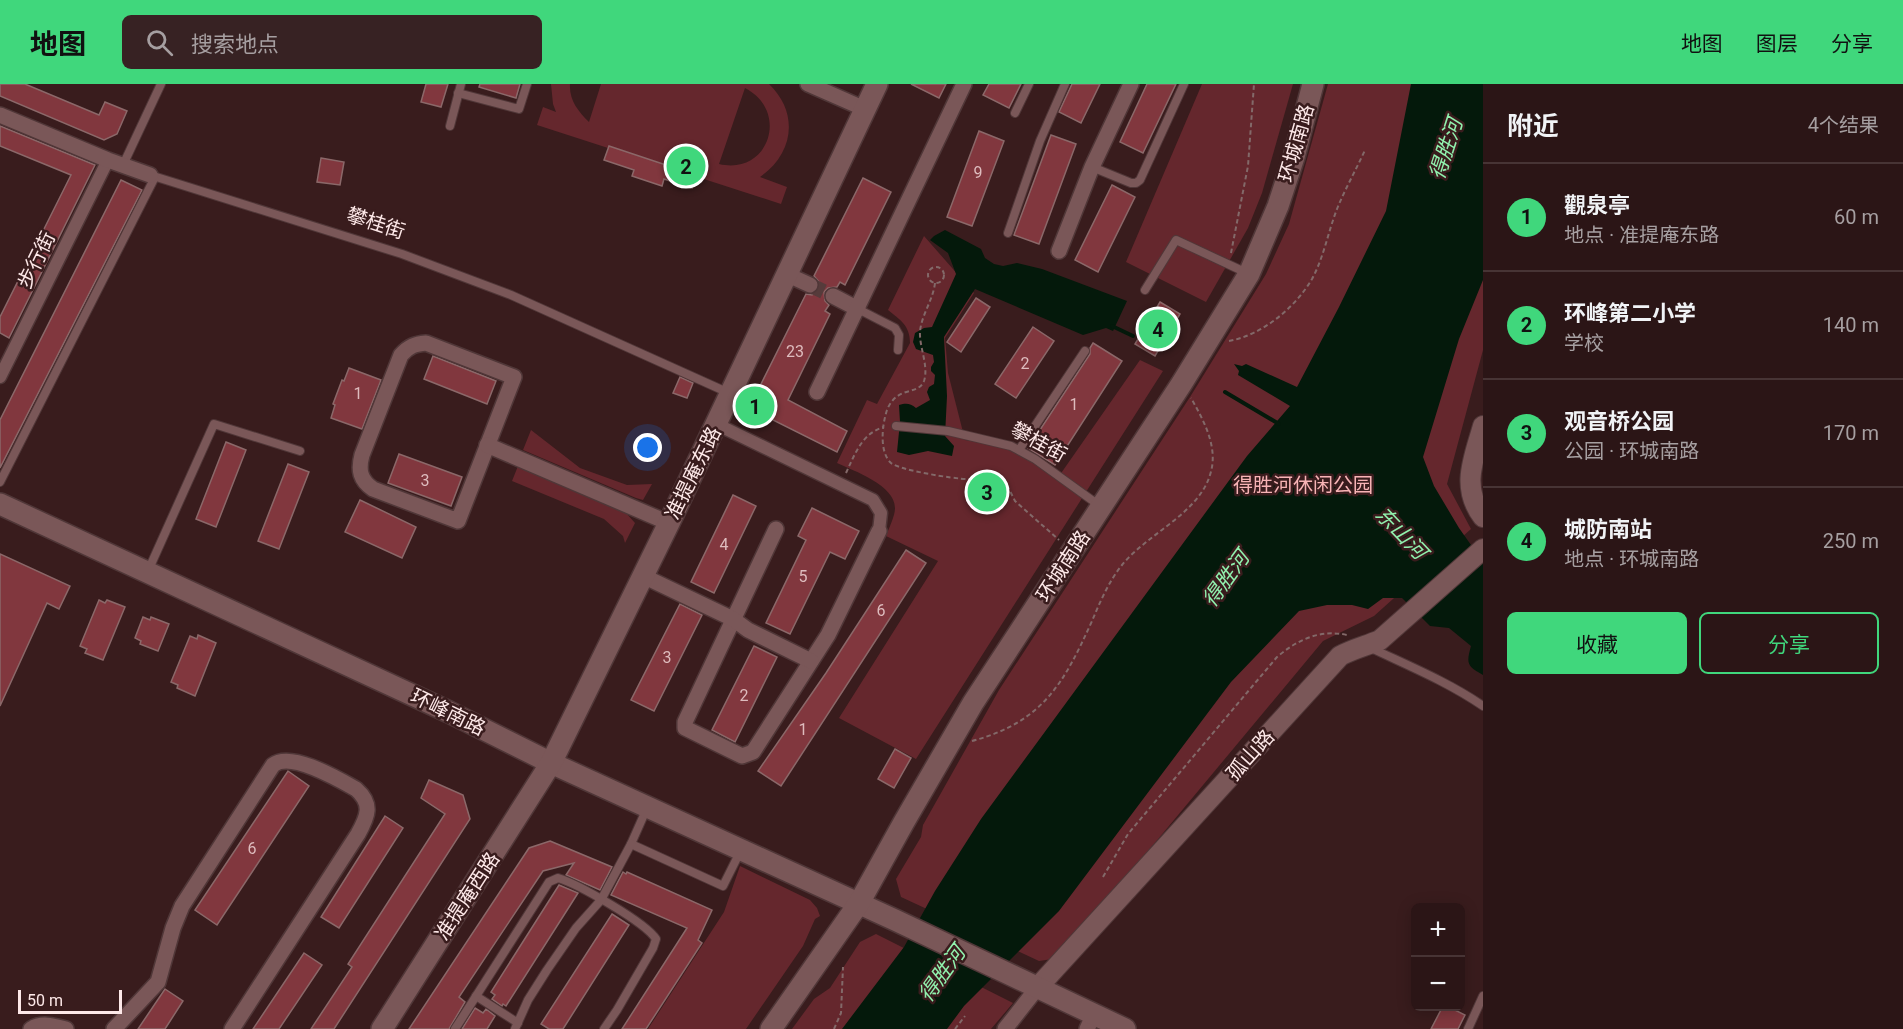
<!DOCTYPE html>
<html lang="zh">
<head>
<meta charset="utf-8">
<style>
	body { margin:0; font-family:Roboto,"Noto Sans SC",sans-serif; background:#372223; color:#f1f3f6 }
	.controls { position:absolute; right:18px; bottom:18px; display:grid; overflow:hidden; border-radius:9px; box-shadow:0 3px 15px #0003 }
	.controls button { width:54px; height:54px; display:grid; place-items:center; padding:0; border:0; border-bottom:2px solid #473435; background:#2b1516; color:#f1f3f6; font:30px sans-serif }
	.scale { position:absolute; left:18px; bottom:15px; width:104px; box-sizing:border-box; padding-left:6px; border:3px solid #fde8e8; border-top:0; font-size:16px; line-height:21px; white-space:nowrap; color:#fde8e8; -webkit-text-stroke:4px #391c1d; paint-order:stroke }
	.you { position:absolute; left:648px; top:364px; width:21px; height:21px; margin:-15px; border:4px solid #fff; border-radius:50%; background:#1a73e8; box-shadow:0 0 0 9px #1a73e833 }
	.badge { display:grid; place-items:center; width:39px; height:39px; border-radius:50%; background:#40d77c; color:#111; font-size:20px; font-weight:700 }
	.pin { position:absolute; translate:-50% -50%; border:3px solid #fff; box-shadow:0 2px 6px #0006 }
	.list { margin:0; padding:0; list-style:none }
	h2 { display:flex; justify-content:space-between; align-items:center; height:78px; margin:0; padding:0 24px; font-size:26px }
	h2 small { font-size:20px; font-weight:400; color:#a69fa1 }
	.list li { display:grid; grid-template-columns:39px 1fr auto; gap:18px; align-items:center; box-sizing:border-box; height:108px; padding:0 24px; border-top:2px solid #473435 }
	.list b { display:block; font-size:22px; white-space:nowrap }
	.list p { margin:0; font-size:20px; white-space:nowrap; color:#a69fa1 }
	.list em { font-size:20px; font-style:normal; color:#a69fa1 }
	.actions { display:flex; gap:12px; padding:18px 24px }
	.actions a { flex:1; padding:14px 0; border:2px solid #40d77c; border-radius:9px; text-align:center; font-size:21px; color:#40d77c }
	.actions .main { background:#40d77c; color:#111 }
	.icon { flex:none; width:33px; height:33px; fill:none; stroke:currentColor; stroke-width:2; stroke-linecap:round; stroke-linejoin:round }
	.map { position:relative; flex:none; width:1483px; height:945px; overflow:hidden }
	header { display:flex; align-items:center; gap:36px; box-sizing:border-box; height:84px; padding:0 30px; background:#40d77c; color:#111 }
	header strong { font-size:28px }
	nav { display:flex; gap:33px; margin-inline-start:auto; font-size:21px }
	.search { width:420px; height:54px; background:#372223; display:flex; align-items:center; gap:15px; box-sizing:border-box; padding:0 21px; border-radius:9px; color:#a69fa1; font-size:22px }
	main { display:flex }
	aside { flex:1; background:#2b1516 }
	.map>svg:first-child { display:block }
	.green { fill:#65272d; fill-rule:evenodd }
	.water { fill:#04190b }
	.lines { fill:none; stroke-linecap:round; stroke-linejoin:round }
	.stream { stroke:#04190b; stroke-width:4 }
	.building { fill:#81373e; stroke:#8b6869; stroke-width:1.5 }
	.minor-tunnel { stroke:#563b3b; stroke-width:15; stroke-dasharray:15 8; stroke-linecap:butt }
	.service-casing { stroke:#503738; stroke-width:10 }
	.pedestrian-casing { stroke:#503738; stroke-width:15 }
	.minor-casing { stroke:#503738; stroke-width:18 }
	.tertiary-casing { stroke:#503738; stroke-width:22 }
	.secondary-casing { stroke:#503738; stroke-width:24 }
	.path { stroke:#836969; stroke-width:2; stroke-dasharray:4.5 3; stroke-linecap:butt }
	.service { stroke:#7a5758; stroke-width:8 }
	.pedestrian { stroke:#7a5758; stroke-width:12 }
	.minor { stroke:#7a5758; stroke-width:15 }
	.tertiary { stroke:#7a5758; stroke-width:20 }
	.secondary { stroke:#7a5758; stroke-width:21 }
	.labels { text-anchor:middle; stroke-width:5; stroke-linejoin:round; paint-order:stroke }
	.number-label { font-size:16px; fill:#debcbe }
	.street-label { font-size:20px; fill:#fde8e8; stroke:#391c1d }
	.park-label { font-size:20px; fill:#f7b3b5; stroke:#391c1d }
	.water-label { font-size:21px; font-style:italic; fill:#91f2ae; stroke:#391c1d }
</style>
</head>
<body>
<header>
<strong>地图</strong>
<div class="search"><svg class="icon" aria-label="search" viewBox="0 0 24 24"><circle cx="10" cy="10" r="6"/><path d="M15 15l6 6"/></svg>搜索地点</div>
<nav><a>地图</a><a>图层</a><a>分享</a></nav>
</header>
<main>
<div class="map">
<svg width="1483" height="945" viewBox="0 0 1483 945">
	<rect width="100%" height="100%" fill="#391c1d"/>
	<!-- green -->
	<g class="green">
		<path d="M551 0H570C569 16 578 27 589 38L601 0H769C800 30 793 70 760 93L787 103 781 120 537 41 543 23 556 28 553 20ZM745 4C790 27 769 92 719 80Z"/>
		<polygon points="1202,0 1293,0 1262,109 1248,144 1206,218 1126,178"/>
		<polygon points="1328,0 1483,0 1483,266 1447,400 1471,445 1374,532 1323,557 1059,874 1039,877 901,813 896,795 921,753 923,741 999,606 1190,313 1266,190 1289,140"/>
		<path d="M924 152 974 209 945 254 948 289 965 356 1008 363 1042 383 1057 395 1140 276 1163 287 916 675 839 634 938 477 886 452C889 444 895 432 895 424 895 401 854 387 837 379L867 316 877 320 910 259C910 241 900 236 888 226Z"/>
		<polygon points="531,346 580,384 627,401 652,400 643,416 636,414 523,366"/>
		<polygon points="518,382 626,429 635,439 625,459 623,452 604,435 512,397"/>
		<polygon points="740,782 810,816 817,824 820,832 815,835 803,862 746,945 648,945 724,828"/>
		<polygon points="876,850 1013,919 991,945 792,945 814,915 830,904 860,858"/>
	</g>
	<!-- water -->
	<g class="water">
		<path d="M1411 0H1483V196L1459 255 1423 373 1434 402 1459 444 1483 478V591C1467 582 1466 580 1471 562L1449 544 1430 542 1402 514H1383L1368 525 1352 521H1327L1299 527 1231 598 1059 827 964 922 947 945H842L904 863 935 807 981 735 1247 372 1290 322 1238 291 1239 287 1234 280 1242 282 1246 280 1297 303 1339 223 1386 127Z"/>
		<path d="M945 146 981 165 985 174 994 180 1003 182 1017 179 1042 185 1127 217 1113 247 1106 244 1083 251 975 205 944 253 947 312 945 352 954 362 952 372 928 367 909 371 897 368 900 338 899 321C906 319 910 319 916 324L930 316 927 308 929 303 934 300 935 291 931 287V283L934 278 933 271 916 265 913 258 915 249 924 244 932 243 956 190 948 169 930 156 934 152Z"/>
	</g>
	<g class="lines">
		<!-- stream -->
		<g class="stream">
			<polyline points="1112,242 1133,252"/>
			<polyline points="1225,308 1279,340"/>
		</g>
	</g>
	<!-- building -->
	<g class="building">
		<polygon points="0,0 25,0 99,31 105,18 127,27 117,50 104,56 0,12"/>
		<polygon points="426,0 448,0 441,23 421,18"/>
		<polygon points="480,0 520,0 516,14 479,3"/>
		<polygon points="911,0 946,0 939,14"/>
		<polygon points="989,0 1021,0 1009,24 983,11"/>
		<polygon points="1072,0 1100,0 1081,39 1059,28"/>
		<polygon points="1147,0 1176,0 1143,69 1120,58"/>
		<polygon points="0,42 95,81 9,254 0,249 0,233 71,91 0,62"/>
		<polygon points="979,47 1004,57 972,142 947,133"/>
		<polygon points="1051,51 1076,60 1039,160 1014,151"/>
		<polygon points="609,62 696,91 692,104 664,95 662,102 632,92 634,86 604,76"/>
		<polygon points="321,74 344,78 340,101 317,98"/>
		<polygon points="863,94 891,108 845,201 840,198 837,203 828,204 824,208 825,217 829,221 825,227 830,230 788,316 847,347 837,368 769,334 767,326 753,328 749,323 751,316 763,315 759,304 806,210 812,211 819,206 820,199 814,192"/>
		<polygon points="121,96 142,106 0,384 0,336"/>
		<polygon points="1112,101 1135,113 1098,188 1075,176"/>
		<polygon points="976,214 990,223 961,268 947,258"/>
		<polygon points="1160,218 1180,230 1155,272 1135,260"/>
		<polygon points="1033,243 1054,257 1016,314 995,300"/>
		<polygon points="1093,259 1122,277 1055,381 1028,364 1090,270 1090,264"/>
		<polygon points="433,272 496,297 487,320 424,295"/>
		<polygon points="349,284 381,296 362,345 331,334 335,321 333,320 342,296 344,297"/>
		<polygon points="680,293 693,299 687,314 673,309"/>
		<polygon points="226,358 246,366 216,443 196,435"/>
		<polygon points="399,370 462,393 451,422 388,399"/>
		<polygon points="288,380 309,388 279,465 258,457"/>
		<polygon points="733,411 756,422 714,509 691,498"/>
		<polygon points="360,416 416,443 402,474 345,448"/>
		<polygon points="812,424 859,447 845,475 830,468 790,550 766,539 806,456 798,452"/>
		<polygon points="906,466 926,479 781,702 758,687 826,589"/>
		<polygon points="0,470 70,502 59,525 47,519 0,622"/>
		<polygon points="99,516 105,519 107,516 125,523 103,576 85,569 87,565 80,562"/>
		<polygon points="680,520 702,531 654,627 631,616"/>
		<polygon points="143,533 150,536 151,533 169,540 158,567 140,560 141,557 135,554"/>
		<polygon points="198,551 216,559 195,612 177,604 178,601 171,598 190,552 197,555"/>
		<polygon points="754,562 777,573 735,658 712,646"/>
		<polygon points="895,665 911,674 894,704 878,695"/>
		<polygon points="288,687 309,702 217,841 195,826"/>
		<polygon points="429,696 463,711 470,735 334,945 311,945 352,883 348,880 445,730 421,714"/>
		<polygon points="385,732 403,744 339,844 321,833"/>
		<polygon points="550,757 612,783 600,806 566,791 574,779 543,787 459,913 465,918 449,945 409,945 529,764"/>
		<polygon points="623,788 626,790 627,788 712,826 698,856 702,859 646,945 622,945 687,844 611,811"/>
		<polygon points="559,801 578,809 506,922 503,920 502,922 492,915 495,911 491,908"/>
		<polygon points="612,830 629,841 563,945 549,945 541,940"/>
		<polygon points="304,869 322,881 279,945 253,945"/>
		<polygon points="165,905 183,917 165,945 138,945"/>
		<polygon points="1443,922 1447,922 1465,931 1458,945 1431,945"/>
		<polygon points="475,924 483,929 486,925 495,932 487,945 462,945"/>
	</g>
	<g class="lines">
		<!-- minor-tunnel -->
		<polyline class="minor-tunnel" points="810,201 833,212"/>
		<!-- service casing -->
		<g class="service-casing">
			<g id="service">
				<polyline points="458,9 519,25 527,0"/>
				<polyline points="1015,29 1029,0"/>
				<polyline points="450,42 461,0"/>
				<polyline points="123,81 161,0"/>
				<polyline points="1092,83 1131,99 1136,99 1140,96 1184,0"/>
				<polyline points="150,91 402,170 511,211 729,309"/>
				<polyline points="1008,149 1040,57 1065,0"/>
				<polyline points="1145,206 1176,156 1247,189"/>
				<polyline points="858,225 895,244 899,251 898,266"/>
				<polyline points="896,342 948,347 1011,362 1035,375 1100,422"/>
				<polyline points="1019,366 1085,267"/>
				<polyline points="0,398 155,93"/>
				<polyline points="148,487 214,340 300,367"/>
				<path d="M1371 564C1409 582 1448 598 1483 622"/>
				<polyline points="647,724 631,760 723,802 741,766"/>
				<polyline points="476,912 518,939"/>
				<path d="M455 945 549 798 558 794C578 800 645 838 656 855L653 864 617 926 604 945"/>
				<polyline points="515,945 528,916 547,886 576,844 601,816 631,760"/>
				<polyline points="1468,945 1483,912"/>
			</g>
		</g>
		<!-- pedestrian casing -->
		<g class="pedestrian-casing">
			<g id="pedestrian">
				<polyline points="0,293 108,76"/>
				<polyline points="716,340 873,416 881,429 879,447"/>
			</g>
		</g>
		<!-- minor casing -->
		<g class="minor-casing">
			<g id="minor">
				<polyline points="808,0 865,25"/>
				<polyline points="0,31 108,76 150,91"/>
				<polyline points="1059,167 1092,83 1131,0"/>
				<polyline points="788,191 810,201"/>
				<polyline points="833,212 858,225"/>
				<path d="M426 259 514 293 458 437 373 405C360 396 358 386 362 371L401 271C409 262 415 260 426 259Z"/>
				<polyline points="817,308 964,0"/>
				<polyline points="487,361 669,439"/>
				<polyline points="776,445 685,638 685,644 742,672 753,668 828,551 879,447"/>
				<polyline points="643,492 733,535 748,546 811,577"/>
				<path d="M31 945C42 938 54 942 66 945"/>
				<path d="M114 945 158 898 173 844 182 822 273 681C291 667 338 695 356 705 373 720 368 732 358 750L232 945"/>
				<polyline points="1005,945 1038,903"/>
				<polyline points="1087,945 1094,930"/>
			</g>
		</g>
		<!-- tertiary casing -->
		<g class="tertiary-casing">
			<g id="tertiary">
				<path d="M1483 342C1474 374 1460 403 1483 433"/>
				<path d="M1038 903 1340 572C1353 565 1366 562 1380 556L1483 465"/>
			</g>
		</g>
		<!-- secondary casing -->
		<g class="secondary-casing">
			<g id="secondary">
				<polyline points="0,420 449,628 551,679 895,836 1125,945"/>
				<polyline points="382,945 551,679 669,439 877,0"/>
				<polyline points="771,945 859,819 904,738 973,619 1182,299 1249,190 1278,122 1294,73 1313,0"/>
			</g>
		</g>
		<!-- path -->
		<g class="path">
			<polyline points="1231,169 1248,82 1254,0"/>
			<circle cx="936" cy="191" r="8"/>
			<path d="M935 199C933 216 922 230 920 247 919 263 929 282 924 297 918 312 897 301 887 326 882 341 879 368 891 379 899 386 954 395 967 395 977 396 984 393 993 390L1003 393 1015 417 1059 456"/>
			<path d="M1229 257C1262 251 1295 224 1312 195 1324 173 1328 148 1337 125 1345 105 1356 86 1365 66"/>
			<path d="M846 389C855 370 862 349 884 343"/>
			<path d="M972 657C1043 638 1064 599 1092 537 1100 518 1109 497 1122 481 1147 450 1198 430 1210 391 1219 364 1204 337 1191 314"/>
			<path d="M1103 793 1128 750 1277 573C1297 556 1320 545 1347 551"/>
			<polyline points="834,945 841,929 843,883"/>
			<polyline points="955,945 965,932"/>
		</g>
		<!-- service -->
		<use href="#service" class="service"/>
		<!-- pedestrian -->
		<use href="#pedestrian" class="pedestrian"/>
		<!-- minor -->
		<use href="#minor" class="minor"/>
		<!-- tertiary -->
		<use href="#tertiary" class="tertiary"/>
		<!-- secondary -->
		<use href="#secondary" class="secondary"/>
	</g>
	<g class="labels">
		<!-- number labels -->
		<g class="number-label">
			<text x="978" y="94">9</text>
			<text x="795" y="273">23</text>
			<text x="1025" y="285">2</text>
			<text x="358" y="315">1</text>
			<text x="1074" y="326">1</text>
			<text x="425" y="402">3</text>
			<text x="724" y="466">4</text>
			<text x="803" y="498">5</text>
			<text x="881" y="532">6</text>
			<text x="667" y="579">3</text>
			<text x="744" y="617">2</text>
			<text x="803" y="651">1</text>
			<text x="252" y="770">6</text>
		</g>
		<!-- street labels -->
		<g class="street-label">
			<text transform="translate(1296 59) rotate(-74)" y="7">环城南路</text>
			<text transform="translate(376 139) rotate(18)" y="7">攀桂街</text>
			<text transform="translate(36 176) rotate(-64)" y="7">步行街</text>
			<text transform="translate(1039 358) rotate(29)" y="7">攀桂街</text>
			<text transform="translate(693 389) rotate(-64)" y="7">准提庵东路</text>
			<text transform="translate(1063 482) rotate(-57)" y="7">环城南路</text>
			<text transform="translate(448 628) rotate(26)" y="7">环峰南路</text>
			<text transform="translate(1250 671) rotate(-48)" y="7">孤山路</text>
			<text transform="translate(467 812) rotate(-57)" y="7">准提庵西路</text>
		</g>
		<!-- park labels -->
		<g class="park-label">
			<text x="1303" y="408">得胜河休闲公园</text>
		</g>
		<!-- water labels -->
		<g class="water-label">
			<text transform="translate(1446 65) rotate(-72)" y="7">得胜河</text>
			<text transform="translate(1401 449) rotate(46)" y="7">东山河</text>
			<text transform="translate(1226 495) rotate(-54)" y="7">得胜河</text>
			<text transform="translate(942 890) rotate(-54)" y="7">得胜河</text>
		</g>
	</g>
</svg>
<div class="controls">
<button>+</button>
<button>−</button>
</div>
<div class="scale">50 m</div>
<div class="you"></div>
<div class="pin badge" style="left:755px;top:322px">1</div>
<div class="pin badge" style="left:686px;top:82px">2</div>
<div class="pin badge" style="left:987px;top:408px">3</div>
<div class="pin badge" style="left:1158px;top:245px">4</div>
</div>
<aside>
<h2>附近<small>4个结果</small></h2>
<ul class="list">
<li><span class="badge">1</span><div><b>觀泉亭</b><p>地点 · 准提庵东路</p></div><em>60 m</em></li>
<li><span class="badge">2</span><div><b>环峰第二小学</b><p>学校</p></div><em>140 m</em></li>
<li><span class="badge">3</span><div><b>观音桥公园</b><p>公园 · 环城南路</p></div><em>170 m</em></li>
<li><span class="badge">4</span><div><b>城防南站</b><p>地点 · 环城南路</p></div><em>250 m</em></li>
</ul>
<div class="actions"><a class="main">收藏</a><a>分享</a></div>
</aside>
</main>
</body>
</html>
